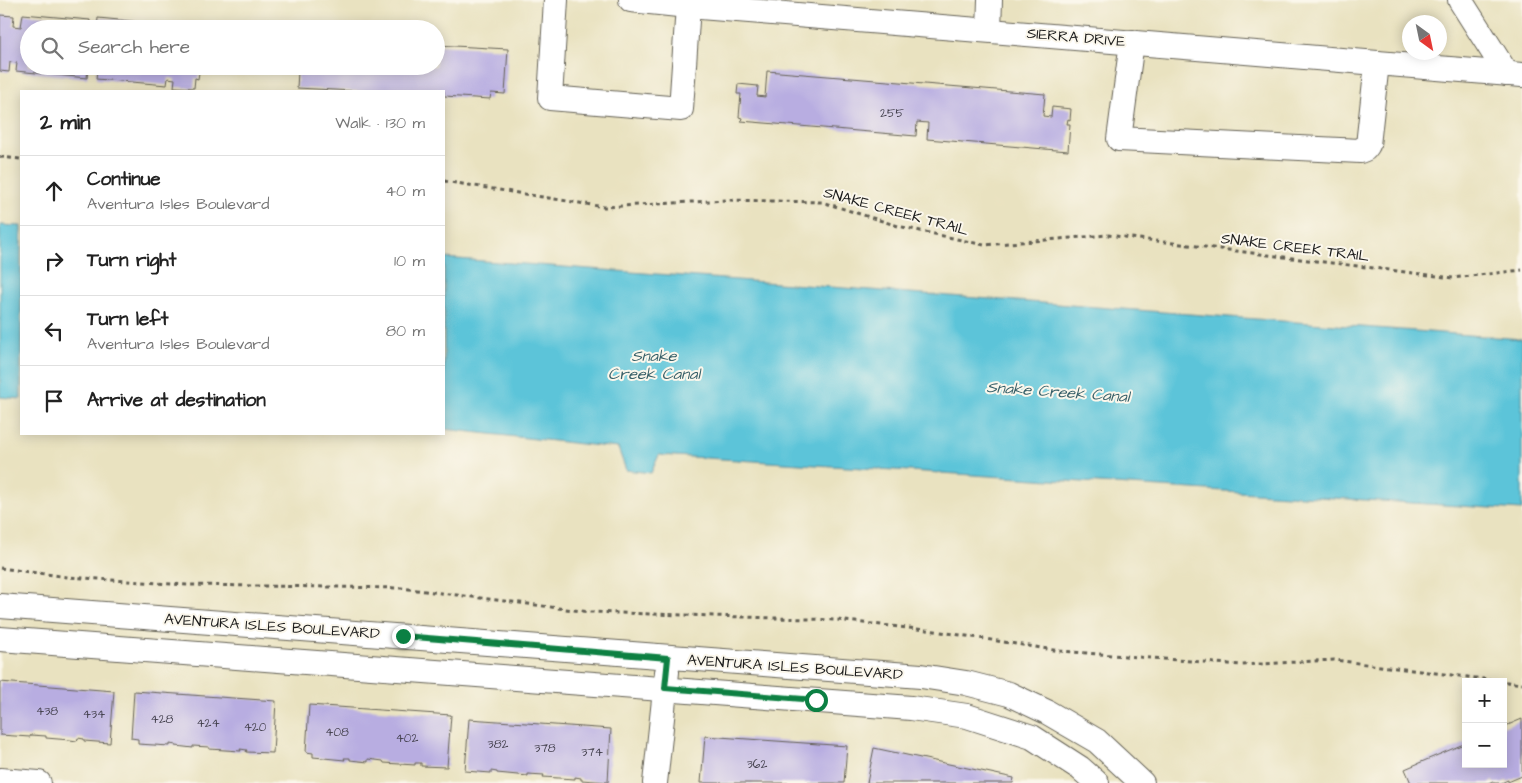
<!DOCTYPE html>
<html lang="en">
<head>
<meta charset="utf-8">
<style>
	body { margin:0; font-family:"Architects Daughter",sans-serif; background:#f6f6f6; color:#222 }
	.controls { position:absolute; right:15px; bottom:15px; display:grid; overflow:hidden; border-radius:0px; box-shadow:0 2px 12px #0003 }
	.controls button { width:45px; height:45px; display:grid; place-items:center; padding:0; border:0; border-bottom:1px solid #e0e0e0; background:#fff; color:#222; font:25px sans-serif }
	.compass { position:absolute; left:1402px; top:15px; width:45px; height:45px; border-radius:50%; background:#fff; box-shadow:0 2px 12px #0003; rotate:147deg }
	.stop { position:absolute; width:15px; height:15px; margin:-11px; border:4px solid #0b8043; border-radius:50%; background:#fff }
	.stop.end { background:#0b8043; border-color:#fff; box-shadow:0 1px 5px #0008 }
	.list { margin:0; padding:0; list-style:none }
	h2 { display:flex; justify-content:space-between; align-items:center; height:65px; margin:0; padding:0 20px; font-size:21px }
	h2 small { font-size:16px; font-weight:400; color:#767676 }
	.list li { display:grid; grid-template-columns:32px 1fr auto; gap:15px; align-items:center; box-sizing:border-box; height:70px; padding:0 20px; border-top:1px solid #e0e0e0 }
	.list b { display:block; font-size:19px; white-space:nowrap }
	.list p { margin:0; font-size:16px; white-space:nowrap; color:#767676 }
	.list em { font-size:16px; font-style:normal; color:#767676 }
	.icon { flex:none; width:28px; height:28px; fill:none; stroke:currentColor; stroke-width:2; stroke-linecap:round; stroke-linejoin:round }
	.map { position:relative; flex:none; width:1522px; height:783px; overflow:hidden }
	.search { position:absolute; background:#fff; box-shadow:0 2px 12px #0003; left:20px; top:20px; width:425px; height:55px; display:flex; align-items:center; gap:12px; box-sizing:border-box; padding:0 18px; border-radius:28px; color:#767676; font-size:19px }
	.panel { position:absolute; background:#fff; box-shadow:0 2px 12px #0003; left:20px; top:90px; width:425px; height:345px; border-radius:0px }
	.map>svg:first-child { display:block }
	.water { fill:#5cc4d9; stroke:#3c707a }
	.building { fill:#b8ade1 }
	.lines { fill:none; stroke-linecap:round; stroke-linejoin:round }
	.minor-casing { stroke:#646155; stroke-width:26 }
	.path { stroke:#646155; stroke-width:3; stroke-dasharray:4 4; stroke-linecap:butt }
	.minor { stroke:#fff; stroke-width:24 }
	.route { stroke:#0b8043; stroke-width:6 }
	.labels { text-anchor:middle; stroke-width:4; stroke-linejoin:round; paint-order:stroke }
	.number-label { font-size:12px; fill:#43404d }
	.street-label { font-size:15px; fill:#1c1c1c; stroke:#fbf7ec }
	.water-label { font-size:16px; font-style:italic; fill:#365f68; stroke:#fbf7ec }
</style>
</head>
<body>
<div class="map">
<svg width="1522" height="783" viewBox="0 0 1522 783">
	<rect width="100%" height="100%" fill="#fbf7ec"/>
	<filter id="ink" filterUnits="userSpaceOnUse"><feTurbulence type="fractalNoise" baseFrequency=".02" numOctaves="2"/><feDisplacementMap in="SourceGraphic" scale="10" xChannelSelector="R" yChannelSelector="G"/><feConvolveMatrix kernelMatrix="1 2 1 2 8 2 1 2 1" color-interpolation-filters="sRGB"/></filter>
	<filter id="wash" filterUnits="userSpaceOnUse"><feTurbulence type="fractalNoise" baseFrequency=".0096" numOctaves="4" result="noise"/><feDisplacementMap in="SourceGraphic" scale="20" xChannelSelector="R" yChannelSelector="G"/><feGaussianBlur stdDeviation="1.12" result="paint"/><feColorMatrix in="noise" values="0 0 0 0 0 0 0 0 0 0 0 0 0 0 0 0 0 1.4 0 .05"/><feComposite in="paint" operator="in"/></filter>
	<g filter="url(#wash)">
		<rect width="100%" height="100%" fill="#e9e2c0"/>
		<!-- water -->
		<g class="water">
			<polygon points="0,225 21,226 21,399 0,397"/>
			<polygon points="444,258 1522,339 1522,510 659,455 651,473 626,470 618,448 444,429"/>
		</g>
		<g id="blocks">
			<!-- building -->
			<g class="building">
				<polygon points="23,14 90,20 89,29 29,29 29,66 200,66 198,79 195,78 194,88 174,87 175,79 168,78 167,85 96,79 97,69 88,68 87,78 16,71 17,63 10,62 9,72 0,71 0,15 14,16 13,26 21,27"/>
				<polygon points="98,18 193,27 193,29 97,29"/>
				<polygon points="436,45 508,49 505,94 491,93 490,99 444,96 444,91 353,91 297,88 298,71 306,71 307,66 436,66"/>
				<polygon points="767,71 1045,94 1043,116 1051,117 1052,107 1071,109 1070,120 1068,119 1067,124 1070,124 1068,151 927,139 928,123 917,122 916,136 741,121 742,118 739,117 741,94 737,94 738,84 758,86 757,96 765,97"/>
				<polygon points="0,682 114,691 110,743 84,741 84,739 78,738 77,741 70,740 46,738 46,736 31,735 30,737 0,735"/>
				<polygon points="134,691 276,701 273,753 246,752 247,750 240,749 241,751 209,749 209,747 193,746 193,748 176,746 176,745 170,744 170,746 138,744 138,739 131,738"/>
				<polygon points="309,705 451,715 447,767 421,766 421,763 415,763 415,765 384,763 383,761 368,759 368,762 350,760 350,758 344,758 345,760 313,757 313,753 306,752"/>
				<polygon points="469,719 611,729 608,782 581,780 581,778 575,777 575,779 543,777 544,775 528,774 528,776 497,773 497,772 491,771 491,773 465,771"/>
				<polygon points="1522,719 1522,776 1508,782 1508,780 1501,783 1494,783 1493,781 1488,783 1411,783 1405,769 1466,743 1466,764 1503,764 1503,727"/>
				<polygon points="705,736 847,746 844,783 701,783"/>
				<polygon points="874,748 1014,778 1013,783 867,783"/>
			</g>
		</g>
	</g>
	<g filter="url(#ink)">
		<use href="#blocks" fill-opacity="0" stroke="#646155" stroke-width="1"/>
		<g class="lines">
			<!-- minor casing -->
			<g class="minor-casing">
				<g id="minor">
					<polyline points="556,0 550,98 681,109 688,6"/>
					<polyline points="631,0 688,6 1522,75"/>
					<polyline points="1460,0 1507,74"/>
					<polyline points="989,30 990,0"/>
					<polyline points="1132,42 1119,139 1360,151 1365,149 1368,145 1377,63"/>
					<polyline points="0,606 921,676 966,683 1009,694 1047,712 1097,741 1142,783"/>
					<polyline points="0,639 911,708 967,716 1032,737 1080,768 1097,783"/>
					<polyline points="0,780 39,783"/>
					<polyline points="655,783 667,672"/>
				</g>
			</g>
			<!-- path -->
			<g class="path">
				<polyline points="0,157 21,159"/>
				<polyline points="444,181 604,207 727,200 822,202 898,226 984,245 1108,235 1453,278 1522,270"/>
				<polyline points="0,568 68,577 187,585 402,588 590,612 837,620 935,631 1060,651 1242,665 1334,660 1522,684"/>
			</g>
			<!-- minor -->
			<use href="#minor" class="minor"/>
		</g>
	</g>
	<g class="lines" filter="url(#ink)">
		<!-- route -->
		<polyline class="route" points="403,636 668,658 665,688 816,700"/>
	</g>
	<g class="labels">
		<!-- number labels -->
		<g class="number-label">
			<text x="892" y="117">255</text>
			<text x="47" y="715">438</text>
			<text x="94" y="718">434</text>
			<text x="162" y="723">428</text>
			<text x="208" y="727">424</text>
			<text x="255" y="731">420</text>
			<text x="337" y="736">408</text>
			<text x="407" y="742">402</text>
			<text x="498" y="748">382</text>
			<text x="545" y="752">378</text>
			<text x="592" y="756">374</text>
			<text x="757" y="768">362</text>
		</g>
		<!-- street labels -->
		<g class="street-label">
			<text transform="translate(1076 37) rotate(5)" y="5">SIERRA DRIVE</text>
			<text transform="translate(896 211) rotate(15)" y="5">SNAKE CREEK TRAIL</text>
			<text transform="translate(1295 247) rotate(7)" y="5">SNAKE CREEK TRAIL</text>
			<text transform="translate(272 626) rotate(4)" y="5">AVENTURA ISLES BOULEVARD</text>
			<text transform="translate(795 667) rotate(4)" y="5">AVENTURA ISLES BOULEVARD</text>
		</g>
		<!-- water labels -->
		<g class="water-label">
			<text x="654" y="361">Snake<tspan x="654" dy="18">Creek Canal</tspan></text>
			<text transform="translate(1058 391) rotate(4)" y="6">Snake Creek Canal</text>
		</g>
	</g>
</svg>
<div class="controls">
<button>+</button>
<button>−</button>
</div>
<svg class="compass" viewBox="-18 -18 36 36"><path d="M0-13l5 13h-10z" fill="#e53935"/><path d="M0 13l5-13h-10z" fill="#767676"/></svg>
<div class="stop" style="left:816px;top:700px"></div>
<div class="stop end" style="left:403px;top:636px"></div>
<div class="search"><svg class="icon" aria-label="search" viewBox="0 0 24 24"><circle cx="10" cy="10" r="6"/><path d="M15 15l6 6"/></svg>Search here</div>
<section class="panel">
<h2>2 min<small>Walk · 130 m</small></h2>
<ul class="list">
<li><svg class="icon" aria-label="ahead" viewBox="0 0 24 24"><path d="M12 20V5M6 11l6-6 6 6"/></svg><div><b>Continue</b><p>Aventura Isles Boulevard</p></div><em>40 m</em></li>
<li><svg class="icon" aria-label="right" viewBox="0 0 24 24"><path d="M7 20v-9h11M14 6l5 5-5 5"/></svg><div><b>Turn right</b></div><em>10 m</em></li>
<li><svg class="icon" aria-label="left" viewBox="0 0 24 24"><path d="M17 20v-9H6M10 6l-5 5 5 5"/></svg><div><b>Turn left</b><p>Aventura Isles Boulevard</p></div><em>80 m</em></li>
<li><svg class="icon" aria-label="arrive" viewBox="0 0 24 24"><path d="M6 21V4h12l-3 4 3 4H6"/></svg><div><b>Arrive at destination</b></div></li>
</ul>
</section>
</div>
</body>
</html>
